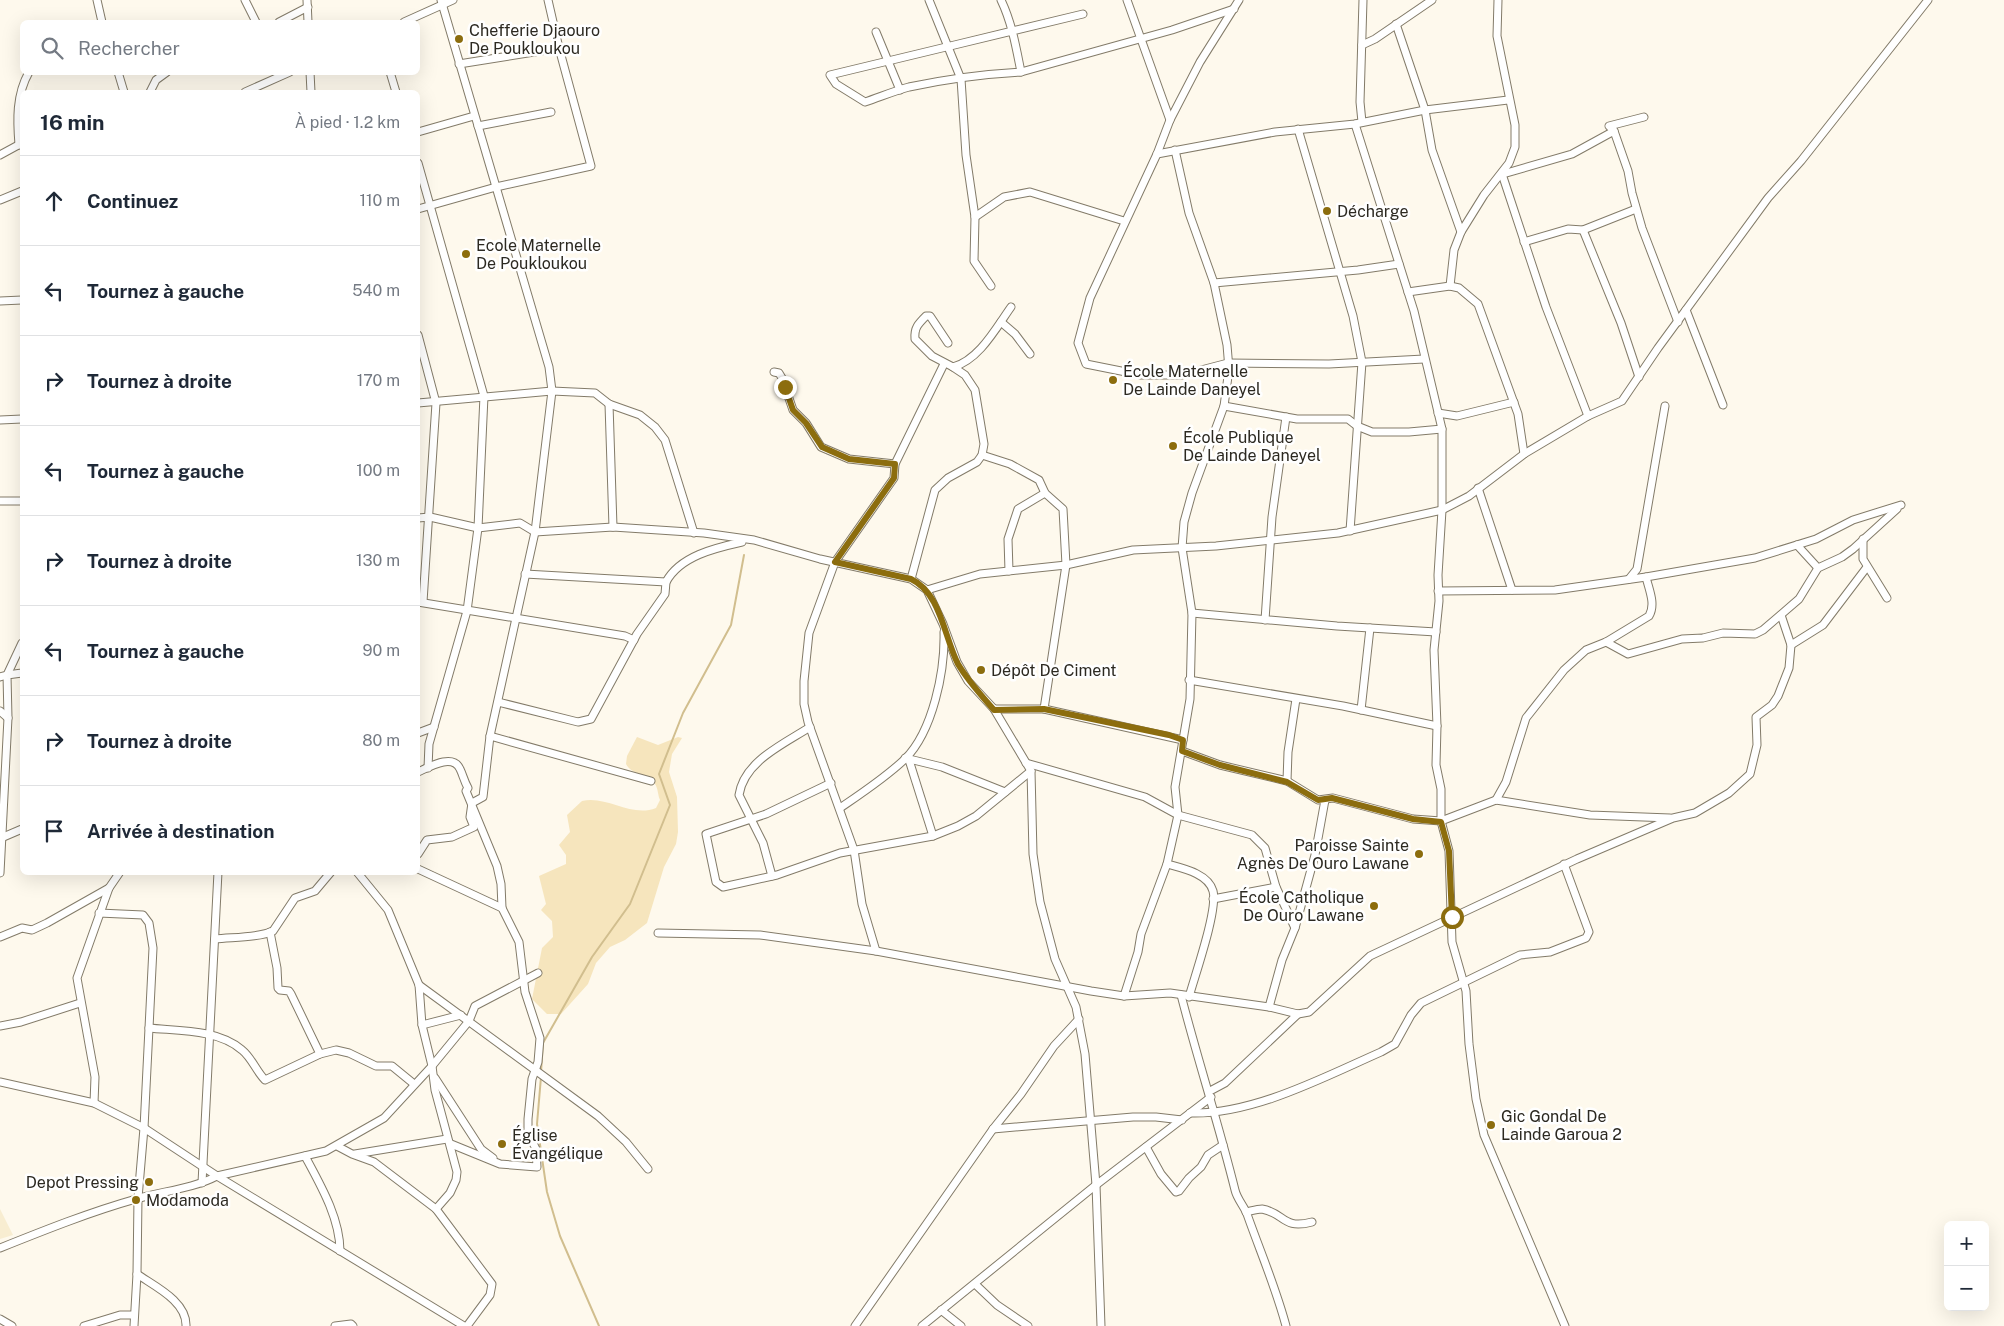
<!DOCTYPE html>
<html lang="fr">
<head>
<meta charset="utf-8">
<style>
	body { margin:0; font-family:"Public Sans",sans-serif; background:#f2f2f3; color:#1f2937 }
	.controls { position:absolute; right:15px; bottom:15px; display:grid; overflow:hidden; border-radius:8px; box-shadow:0 5px 20px #0002 }
	.controls button { width:45px; height:45px; display:grid; place-items:center; padding:0; border:0; border-bottom:1px solid #e0e1e3; background:#fff; color:#1f2937; font:25px sans-serif }
	.stop { position:absolute; width:15px; height:15px; margin:-11px; border:4px solid #8c6d0e; border-radius:50%; background:#fff }
	.stop.end { background:#8c6d0e; border-color:#fff; box-shadow:0 1px 5px #0008 }
	.list { margin:0; padding:0; list-style:none }
	h2 { display:flex; justify-content:space-between; align-items:center; height:65px; margin:0; padding:0 20px; font-size:21px }
	h2 small { font-size:16px; font-weight:400; color:#747a83 }
	.list li { display:grid; grid-template-columns:32px 1fr auto; gap:15px; align-items:center; box-sizing:border-box; height:90px; padding:0 20px; border-top:1px solid #e0e1e3 }
	.list b { display:block; font-size:19px; white-space:nowrap }
	.list em { font-size:16px; font-style:normal; color:#747a83 }
	.icon { flex:none; width:28px; height:28px; fill:none; stroke:currentColor; stroke-width:2; stroke-linecap:round; stroke-linejoin:round }
	.map { position:relative; flex:none; width:2004px; height:1326px; overflow:hidden }
	.search { position:absolute; background:#fff; box-shadow:0 5px 20px #0002; left:20px; top:20px; width:400px; height:55px; display:flex; align-items:center; gap:12px; box-sizing:border-box; padding:0 18px; border-radius:8px; color:#747a83; font-size:19px }
	.panel { position:absolute; background:#fff; box-shadow:0 5px 20px #0002; left:20px; top:90px; width:400px; height:785px; border-radius:8px }
	.map>svg:first-child { display:block }
	.built { fill:#f8edd1 }
	.green { fill:#f6e5bd }
	.lines { fill:none; stroke-linecap:round; stroke-linejoin:round }
	.stream { stroke:#d1be8e; stroke-width:2 }
	.minor-casing { stroke:#837b69; stroke-width:9 }
	.minor { stroke:#fff; stroke-width:7 }
	.route { stroke:#8c6d0e; stroke-width:6 }
	.poi-dot { fill:#8c6d0e; stroke:#fff; stroke-width:2 }
	.labels { text-anchor:middle; stroke-width:5; stroke-linejoin:round; paint-order:stroke }
	.poi-label { font-size:16px; fill:#2c2921; stroke:#fff; text-anchor:start }
</style>
</head>
<body>
<div class="map">
<svg width="2004" height="1326" viewBox="0 0 2004 1326">
	<rect width="100%" height="100%" fill="#fef9ed"/>
	<!-- built -->
	<polygon class="built" points="0,1209 13,1235 0,1239"/>
	<!-- green -->
	<path class="green" d="M637 737 658 745 678 737 682 738 672 754 669 772 677 797 678 832 676 844 664 867 647 923 625 940 610 947 596 963 588 984 561 1014H547L532 999 542 948 553 937 552 921 541 910 546 904 539 876 566 864V855L559 845 570 832 567 815 582 801C607 795 631 818 656 808L660 800C658 796 658 788 655 784 648 772 632 776 626 764L627 756Z"/>
	<g class="lines">
		<!-- stream -->
		<g class="stream">
			<polyline points="541,1072 543,1043 592,957 630,904 670,805 659,774 683,713 731,625 744,555"/>
			<polyline points="541,1077 537,1124 547,1192 560,1236 599,1326"/>
		</g>
		<!-- minor casing -->
		<g class="minor-casing">
			<g id="minor">
				<polyline points="97,0 102,22"/>
				<polyline points="245,0 256,22"/>
				<polyline points="307,0 308,22"/>
				<polyline points="929,0 961,79 966,155 975,217 974,261 991,286"/>
				<path d="M1001 0C1012 23 1016 47 1021 72 983 74 946 79 909 87 894 91 880 97 865 102L836 84 830 75C914 55 999 34 1083 14"/>
				<polyline points="1127,0 1170,120"/>
				<polyline points="1239,0 1200,62 1170,120 1157,154 1090,298 1078,343 1086,364 1141,375 1182,375 1228,363 1329,364 1424,359"/>
				<polyline points="279,22 308,7"/>
				<polyline points="404,22 453,0"/>
				<polyline points="1396,24 1425,110 1432,150 1461,232"/>
				<polyline points="876,32 900,90"/>
				<polyline points="1362,45 1375,39 1432,0"/>
				<polyline points="459,64 559,48 548,0"/>
				<polyline points="118,72 124,92"/>
				<polyline points="310,72 311,92"/>
				<polyline points="390,72 396,92"/>
				<polyline points="1021,72 1172,30 1234,9"/>
				<polyline points="150,92 156,80 167,72"/>
				<polyline points="245,92 290,72"/>
				<polyline points="1362,122 1360,102 1363,0"/>
				<polyline points="1355,124 1414,311 1442,429 1442,510 1438,575 1439,601 1434,650 1437,726 1436,765 1441,789 1441,821 1449,851 1452,942 1466,991 1469,1044 1476,1099 1484,1135 1565,1326"/>
				<polyline points="478,126 551,112"/>
				<polyline points="1298,129 1353,316 1362,362 1350,531"/>
				<polyline points="1614,131 1628,171 1632,193 1642,228 1678,322"/>
				<polyline points="418,132 474,116"/>
				<path d="M19 145C17 120 16 95 29 72"/>
				<polyline points="1157,154 1275,132 1355,124 1425,110 1508,100"/>
				<polyline points="0,155 22,143"/>
				<polyline points="418,163 484,396 478,528 467,611 429,744 428,768"/>
				<polyline points="1502,174 1546,307 1588,416"/>
				<polyline points="1503,174 1572,154 1614,131 1609,126 1644,117"/>
				<polyline points="0,200 22,191"/>
				<polyline points="418,209 496,187 591,166 559,48"/>
				<polyline points="975,217 1004,197 1030,192 1124,221"/>
				<polyline points="1583,230 1621,323 1639,377"/>
				<polyline points="1524,242 1568,229 1583,230 1636,209"/>
				<polyline points="1214,283 1358,270 1399,264"/>
				<polyline points="1450,286 1454,250 1461,232 1484,195 1509,163 1515,147 1515,125 1497,36 1498,0"/>
				<polyline points="1408,292 1450,286 1459,288 1478,304 1518,414 1524,454"/>
				<polyline points="0,301 22,300"/>
				<polyline points="1686,310 1723,405"/>
				<polyline points="1001,322 1015,334 1030,354"/>
				<polyline points="418,335 436,403 423,602"/>
				<path d="M948 343 930 316H926C918 324 914 328 915 339L932 356 953 367C979 360 996 328 1011 307"/>
				<polyline points="774,372 779,373 782,378 793,410 806,423 821,447 849,459 895,464"/>
				<polyline points="418,403 552,391 595,393 609,404 640,415 655,427 665,440 694,533"/>
				<polyline points="609,404 613,527"/>
				<polyline points="1224,406 1297,419 1348,419 1357,426 1372,432 1409,432 1442,429"/>
				<polyline points="1438,413 1457,416 1514,402"/>
				<polyline points="0,420 22,419"/>
				<polyline points="982,455 1010,464 1039,480 1045,493 1063,509 1066,565 1044,709"/>
				<polyline points="1478,488 1512,590"/>
				<polyline points="0,501 22,501"/>
				<polyline points="418,518 430,517 478,528 520,523 535,532 613,527 704,533 754,540 820,559 911,579 927,590 943,624 957,662 968,681 994,709 1031,771 1033,854 1040,902 1055,959 1076,1007 1085,1054 1096,1185 1101,1326"/>
				<polyline points="1863,539 1863,559 1887,598"/>
				<polyline points="1797,545 1818,568"/>
				<polyline points="1009,571 1008,539 1018,509 1045,493"/>
				<path d="M525 574 666 582C680 556 715 548 742 542"/>
				<polyline points="911,579 935,490 948,478 977,462 982,455 984,444 975,390 965,375 953,367"/>
				<polyline points="1629,579 1637,569 1665,406"/>
				<polyline points="927,590 980,574 1066,565 1133,550 1216,546 1338,533 1442,510 1469,496 1524,454 1588,416 1622,401 1658,348 1768,198 1801,161 1928,0"/>
				<polyline points="1438,591 1555,590 1646,577 1755,558 1816,539 1853,520 1901,505"/>
				<polyline points="418,602 625,636 634,640"/>
				<polyline points="1192,613 1337,626 1436,632"/>
				<polyline points="1265,620 1272,517 1286,417"/>
				<polyline points="1606,642 1628,654 1682,639 1703,638 1723,633 1755,634 1763,630 1799,599 1818,568 1842,557 1853,549 1897,509"/>
				<polyline points="1791,645 1823,625 1867,567"/>
				<polyline points="0,677 7,675 22,643"/>
				<polyline points="1189,680 1343,706 1437,726"/>
				<polyline points="498,702 578,722 591,719 637,634 665,594 666,582"/>
				<polyline points="994,709 1044,709 1183,740"/>
				<polyline points="1361,710 1370,628"/>
				<polyline points="0,711 8,718"/>
				<polyline points="418,733 434,727"/>
				<polyline points="490,736 651,781"/>
				<polyline points="1182,751 1220,765 1287,781 1318,800 1333,798 1413,819 1441,821 1496,800 1590,815 1670,818"/>
				<polyline points="905,758 942,767 1005,792"/>
				<polyline points="909,760 933,836"/>
				<polyline points="1026,763 1145,797 1178,815 1252,835 1265,848 1276,887 1295,928 1282,960 1269,1007"/>
				<path d="M418 772C429 767 453 753 460 769 463 775 464 781 468 788L466 791 497 866 501 884 502 908"/>
				<polyline points="1287,781 1288,752 1296,699"/>
				<polyline points="831,783 766,814 706,834 716,882 723,887 777,875 840,853 933,836 958,826 976,816 1031,771"/>
				<path d="M1496 800 1506 782 1526 718 1564 670 1586 650 1606 642 1649 616C1656 604 1649 590 1646 577"/>
				<path d="M840 808C862 793 885 778 905 759 933 731 945 671 944 632"/>
				<polyline points="1,838 22,829"/>
				<polyline points="418,854 427,840 452,837 474,827 470,817 472,803 483,797 490,736 535,532 552,391 549,367 441,0"/>
				<path d="M1167 864C1181 868 1208 873 1213 891 1218 910 1195 975 1189 997"/>
				<polyline points="418,869 502,908 519,942 525,992 540,1038 538,1062 532,1079 528,1119 528,1133 536,1149 537,1167 500,1164 451,1144"/>
				<polyline points="357,872 388,910 419,985 422,1025 432,1066 435,1090 457,1172 456,1180 450,1193 436,1209"/>
				<polyline points="0,873 8,718 7,675 22,673"/>
				<path d="M772 876 763 843 739 795C744 761 784 744 810 727"/>
				<polyline points="1213,899 1276,887"/>
				<polyline points="99,913 143,915 149,923 153,948 144,1128 138,1198 137,1274 134,1326"/>
				<polyline points="1295,928 1315,855 1325,800"/>
				<polyline points="270,932 277,968 278,988 280,990 289,991 291,994 320,1054"/>
				<polyline points="658,933 760,935 876,951 1091,991 1124,996 1170,993 1269,1007 1298,1014 1309,1012 1370,956 1577,859 1673,818 1695,813 1729,793 1750,774 1757,745 1756,717 1772,705 1778,696 1789,668 1791,645 1781,615"/>
				<polyline points="0,937 22,928 32,930 47,923 109,888"/>
				<path d="M215 939C231 937 259 938 273 931L295 898 315 891 331 872"/>
				<polyline points="876,951 862,904 854,850 808,722 804,704 804,681 809,633 835,562 894,478 895,464 944,364"/>
				<polyline points="419,985 598,1116 626,1142 648,1169"/>
				<path d="M1181 995C1198 1061 1219 1125 1235 1190 1237 1199 1244 1206 1247 1214 1260 1251 1276 1288 1286 1326"/>
				<polyline points="1124,996 1138,952 1141,934 1167,864 1178,815 1175,787 1190,699 1192,613 1182,548 1184,522 1192,493 1224,406 1229,369 1227,345 1214,283 1189,213 1175,150"/>
				<polyline points="422,1025 461,1015"/>
				<polyline points="0,1026 21,1022 80,1003"/>
				<path d="M149 1028C178 1031 218 1029 242 1050 252 1058 256 1071 265 1080L320 1054 336 1050 349 1053 376 1066H392L414 1084"/>
				<polyline points="435,1078 481,1149 493,1158"/>
				<polyline points="0,1082 94,1103 144,1128 217,1176 464,1326"/>
				<polyline points="1210,1091 1225,1083 1298,1014"/>
				<polyline points="94,1103 95,1077 77,978 109,888 120,872"/>
				<path d="M1190 1113C1253 1115 1324 1077 1381 1052L1395 1044 1411 1015 1421 1003 1520 955 1550 952 1586 938 1589 932 1564 864"/>
				<polyline points="993,1129 1133,1117 1156,1117 1182,1120"/>
				<polyline points="337,1146 352,1154 374,1162 436,1209 492,1284 490,1295 467,1326"/>
				<polyline points="1146,1147 1161,1174 1176,1192 1179,1191 1189,1178 1201,1167 1208,1155 1223,1145"/>
				<polyline points="355,1154 447,1139"/>
				<path d="M305 1156C320 1184 340 1218 340 1251"/>
				<polyline points="202,1183 218,872"/>
				<path d="M1246 1212C1251 1211 1257 1209 1262 1209 1285 1213 1282 1230 1312 1222"/>
				<path d="M0 1248C45 1230 90 1212 136 1199 163 1191 192 1189 217 1176L326 1151 384 1118 432 1066 469 1021 475 1006 538 973"/>
				<path d="M137 1274C154 1286 187 1301 186 1326"/>
				<polyline points="975,1284 997,1305 1028,1326"/>
				<polyline points="941,1310 961,1326"/>
				<polyline points="0,1319 12,1326"/>
				<polyline points="84,1326 120,1315 134,1315"/>
				<polyline points="335,1326 351,1324 353,1326"/>
				<polyline points="855,1326 993,1129 1021,1094 1054,1046 1079,1019"/>
				<polyline points="922,1326 1096,1185 1211,1097"/>
			</g>
		</g>
		<!-- minor -->
		<use href="#minor" class="minor"/>
	</g>
	<g class="lines">
		<!-- route -->
		<path class="route" d="M785 387 793 410 806 423 822 447 849 459 895 464 894 478 835 562 911 579C941 593 944 637 958 664 968 681 981 695 994 710L1044 709 1169 735 1183 740 1182 751 1220 765 1287 782 1318 800 1332 798 1413 819 1441 822 1449 851 1452 917"/>
	</g>
	<!-- markers -->
	<g class="poi-dot">
		<circle cx="459" cy="39" r="5"/>
		<circle cx="1327" cy="211" r="5"/>
		<circle cx="466" cy="254" r="5"/>
		<circle cx="1113" cy="380" r="5"/>
		<circle cx="1173" cy="446" r="5"/>
		<circle cx="981" cy="670" r="5"/>
		<circle cx="1419" cy="854" r="5"/>
		<circle cx="1374" cy="906" r="5"/>
		<circle cx="1491" cy="1125" r="5"/>
		<circle cx="502" cy="1144" r="5"/>
		<circle cx="149" cy="1182" r="5"/>
		<circle cx="136" cy="1200" r="5"/>
	</g>
	<g class="labels">
		<!-- poi labels -->
		<g class="poi-label">
			<text x="469" y="36">Chefferie Djaouro<tspan x="469" dy="18">De Poukloukou</tspan></text>
			<text x="1337" y="217">Décharge</text>
			<text x="476" y="251">Ecole Maternelle<tspan x="476" dy="18">De Poukloukou</tspan></text>
			<text x="1123" y="377">École Maternelle<tspan x="1123" dy="18">De Lainde Daneyel</tspan></text>
			<text x="1183" y="443">École Publique<tspan x="1183" dy="18">De Lainde Daneyel</tspan></text>
			<text x="991" y="676">Dépôt De Ciment</text>
			<text x="1409" y="851" text-anchor="end">Paroisse Sainte<tspan x="1409" dy="18">Agnès De Ouro Lawane</tspan></text>
			<text x="1364" y="903" text-anchor="end">École Catholique<tspan x="1364" dy="18">De Ouro Lawane</tspan></text>
			<text x="1501" y="1122">Gic Gondal De<tspan x="1501" dy="18">Lainde Garoua 2</tspan></text>
			<text x="512" y="1141">Église<tspan x="512" dy="18">Évangélique</tspan></text>
			<text x="139" y="1188" text-anchor="end">Depot Pressing</text>
			<text x="146" y="1206">Modamoda</text>
		</g>
	</g>
</svg>
<div class="controls">
<button>+</button>
<button>−</button>
</div>
<div class="stop" style="left:1452px;top:917px"></div>
<div class="stop end" style="left:785px;top:387px"></div>
<div class="search"><svg class="icon" aria-label="search" viewBox="0 0 24 24"><circle cx="10" cy="10" r="6"/><path d="M15 15l6 6"/></svg>Rechercher</div>
<section class="panel">
<h2>16 min<small>À pied · 1.2 km</small></h2>
<ul class="list">
<li><svg class="icon" aria-label="ahead" viewBox="0 0 24 24"><path d="M12 20V5M6 11l6-6 6 6"/></svg><div><b>Continuez</b></div><em>110 m</em></li>
<li><svg class="icon" aria-label="left" viewBox="0 0 24 24"><path d="M17 20v-9H6M10 6l-5 5 5 5"/></svg><div><b>Tournez à gauche</b></div><em>540 m</em></li>
<li><svg class="icon" aria-label="right" viewBox="0 0 24 24"><path d="M7 20v-9h11M14 6l5 5-5 5"/></svg><div><b>Tournez à droite</b></div><em>170 m</em></li>
<li><svg class="icon" aria-label="left" viewBox="0 0 24 24"><path d="M17 20v-9H6M10 6l-5 5 5 5"/></svg><div><b>Tournez à gauche</b></div><em>100 m</em></li>
<li><svg class="icon" aria-label="right" viewBox="0 0 24 24"><path d="M7 20v-9h11M14 6l5 5-5 5"/></svg><div><b>Tournez à droite</b></div><em>130 m</em></li>
<li><svg class="icon" aria-label="left" viewBox="0 0 24 24"><path d="M17 20v-9H6M10 6l-5 5 5 5"/></svg><div><b>Tournez à gauche</b></div><em>90 m</em></li>
<li><svg class="icon" aria-label="right" viewBox="0 0 24 24"><path d="M7 20v-9h11M14 6l5 5-5 5"/></svg><div><b>Tournez à droite</b></div><em>80 m</em></li>
<li><svg class="icon" aria-label="arrive" viewBox="0 0 24 24"><path d="M6 21V4h12l-3 4 3 4H6"/></svg><div><b>Arrivée à destination</b></div></li>
</ul>
</section>
</div>
</body>
</html>
